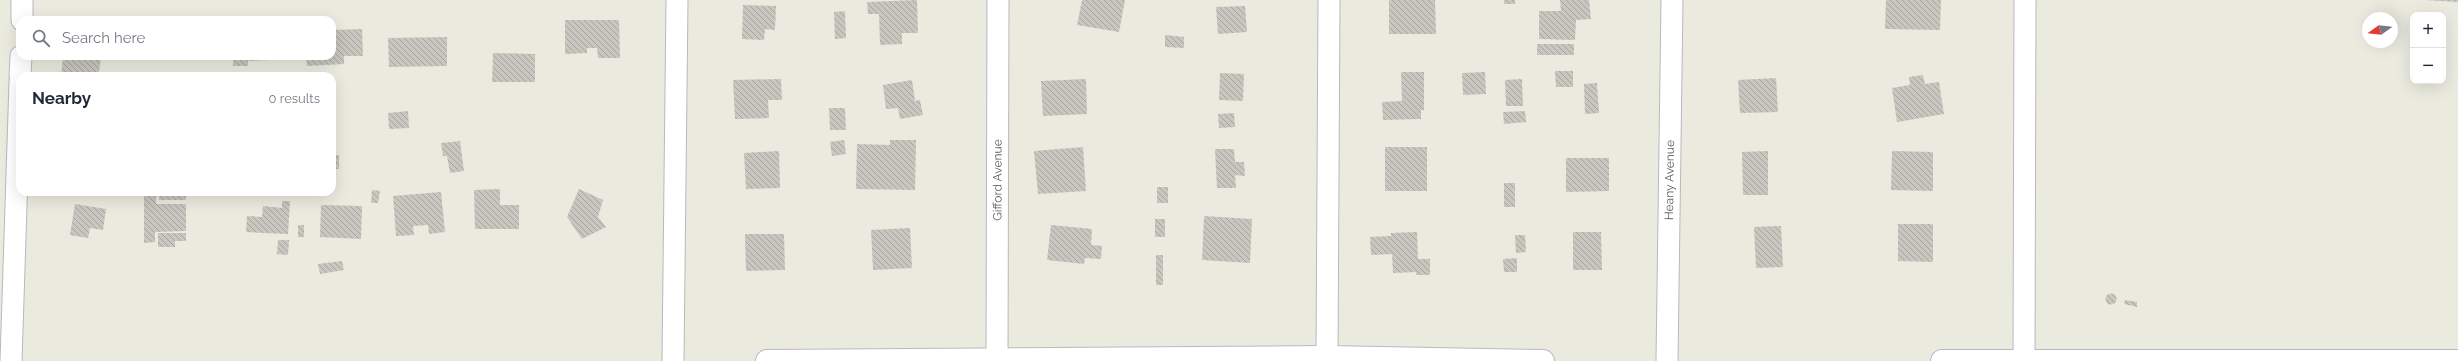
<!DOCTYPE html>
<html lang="en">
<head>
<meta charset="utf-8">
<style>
	body { margin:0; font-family:Raleway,sans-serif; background:#f2f2f3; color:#1f2937 }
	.controls { position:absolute; right:12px; top:12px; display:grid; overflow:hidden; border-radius:8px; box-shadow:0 4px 16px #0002 }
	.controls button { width:36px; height:36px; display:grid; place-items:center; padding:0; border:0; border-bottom:1px solid #e0e1e3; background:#fff; color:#1f2937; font:20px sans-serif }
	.compass { position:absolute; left:2362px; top:12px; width:36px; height:36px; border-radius:50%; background:#fff; box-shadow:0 4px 16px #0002; rotate:255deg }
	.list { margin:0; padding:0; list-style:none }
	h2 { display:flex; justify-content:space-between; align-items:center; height:52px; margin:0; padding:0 16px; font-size:17px }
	h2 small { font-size:13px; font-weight:400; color:#747a83 }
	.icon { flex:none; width:22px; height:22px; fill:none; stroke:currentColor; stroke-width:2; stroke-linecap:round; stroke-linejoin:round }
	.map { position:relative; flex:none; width:2458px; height:361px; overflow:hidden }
	.search { position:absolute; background:#fff; box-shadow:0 4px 16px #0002; left:16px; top:16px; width:320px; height:44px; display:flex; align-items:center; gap:10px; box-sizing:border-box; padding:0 14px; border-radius:12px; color:#747a83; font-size:15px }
	.panel { position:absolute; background:#fff; box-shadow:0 4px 16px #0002; left:16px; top:72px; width:320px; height:124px; border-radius:12px }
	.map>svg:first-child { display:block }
	.building { fill:url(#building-back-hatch) }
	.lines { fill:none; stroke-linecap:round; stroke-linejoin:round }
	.street-casing { stroke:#b7b9be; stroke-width:23 }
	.secondary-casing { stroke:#b8bac1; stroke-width:24 }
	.street { stroke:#fff; stroke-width:21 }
	.secondary { stroke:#fff; stroke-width:22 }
	.labels { text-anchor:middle; stroke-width:3; stroke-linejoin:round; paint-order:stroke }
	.street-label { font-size:12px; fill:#585b60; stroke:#fff }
</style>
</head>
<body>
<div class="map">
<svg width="2458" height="361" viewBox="0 0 2458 361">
	<defs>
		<pattern id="building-back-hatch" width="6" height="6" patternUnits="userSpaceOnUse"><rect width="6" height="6" fill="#c8c6be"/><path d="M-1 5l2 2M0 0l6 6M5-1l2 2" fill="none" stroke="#a5a49e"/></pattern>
	</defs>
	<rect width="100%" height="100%" fill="#ebeadf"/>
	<!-- building -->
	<g class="building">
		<polygon points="917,0 918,33 902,33 902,44 880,45 879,14 868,14 867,2"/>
		<polygon points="1082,0 1125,0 1119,32 1077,25"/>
		<polygon points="1389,0 1435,0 1436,34 1389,34"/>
		<rect x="1504" y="0" width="11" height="4"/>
		<polygon points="1560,0 1589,0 1591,19 1576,20 1575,40 1539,39 1539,11 1561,11"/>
		<polygon points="1886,0 1941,0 1940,30 1885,29"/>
		<polygon points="2424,0 2458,0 2458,2"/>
		<polygon points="743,5 776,6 775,30 765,29 764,40 742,39"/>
		<polygon points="1245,6 1247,32 1218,34 1216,7"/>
		<polygon points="845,11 846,38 835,39 834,12"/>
		<polygon points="565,20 619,20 620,58 598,58 597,48 587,48 587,53 565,54"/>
		<polygon points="362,29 363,56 344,56 344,64 307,66 306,56 332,56 332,30"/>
		<polygon points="1165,35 1184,37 1184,48 1165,47"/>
		<polygon points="447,37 447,66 389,67 388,38"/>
		<rect x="1537" y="44" width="37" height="11"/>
		<polygon points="493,53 535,54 535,82 492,82"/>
		<polygon points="63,56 101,58 99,72 95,72 94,76 61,76"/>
		<polygon points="152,56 176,56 175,60"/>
		<polygon points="233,56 272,56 272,60 248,61 248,66 233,66"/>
		<polygon points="1555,71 1573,71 1573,87 1556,87"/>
		<polygon points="1401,72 1424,72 1424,110 1421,110 1421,119 1383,120 1382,102 1402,101"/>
		<polygon points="1485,72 1486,94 1463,95 1462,73"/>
		<polygon points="1220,73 1244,74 1243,101 1219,100"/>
		<polygon points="1923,75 1925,84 1939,82 1944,114 1897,122 1892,88 1910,85 1909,77"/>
		<polygon points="1776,78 1778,112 1740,113 1738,80"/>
		<polygon points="781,79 782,100 768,100 769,118 735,119 733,80"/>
		<polygon points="1086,79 1087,114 1043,116 1041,81"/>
		<polygon points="1522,79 1523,106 1506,106 1505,80"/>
		<polygon points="912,80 915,101 920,100 923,115 900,119 898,108 886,109 883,85"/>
		<polygon points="1597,83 1599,113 1585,114 1584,84"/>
		<polygon points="829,108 845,108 846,130 830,130"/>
		<polygon points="408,111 409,128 389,129 388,113"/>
		<polygon points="1525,111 1526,122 1504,124 1503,112"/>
		<polygon points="1234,113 1235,127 1219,128 1218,114"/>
		<polygon points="844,140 846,154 832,156 830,142"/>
		<polygon points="890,140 916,140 915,190 856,189 857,144 890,145"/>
		<polygon points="460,141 464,171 450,173 447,156 443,156 441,143"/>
		<polygon points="1083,147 1086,191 1038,194 1034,151"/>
		<rect x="1385" y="147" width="42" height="44"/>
		<polygon points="1215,149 1234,149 1235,162 1244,162 1245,176 1235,175 1236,188 1217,188"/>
		<polygon points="779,151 780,188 746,189 744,153"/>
		<polygon points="1768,151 1768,195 1743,195 1742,152"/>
		<polygon points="1892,151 1933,152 1933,191 1891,190"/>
		<rect x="332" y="155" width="7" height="14"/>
		<polygon points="1566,158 1609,158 1609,191 1566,192"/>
		<rect x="1504" y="183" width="11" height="24"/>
		<rect x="1157" y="187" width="11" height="16"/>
		<polygon points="500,189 500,205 519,205 519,229 475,229 474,190"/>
		<polygon points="579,189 603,200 598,217 606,227 582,239 567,217"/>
		<polygon points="372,190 380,191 378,203 371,203"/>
		<polygon points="144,192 156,192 156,204 186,204 186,231 155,232 155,242 144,243"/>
		<rect x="159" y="192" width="27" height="8"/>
		<polygon points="441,192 445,232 429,234 428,225 413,226 414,235 396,236 393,196"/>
		<polygon points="282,201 290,201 288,234 246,232 247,216 262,217 263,206 282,208"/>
		<polygon points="75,204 106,209 103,230 90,228 88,238 70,235"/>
		<polygon points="321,205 362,206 361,239 320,237"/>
		<polygon points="1204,216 1252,219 1250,263 1202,260"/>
		<rect x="1155" y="219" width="10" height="18"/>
		<polygon points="1898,224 1933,224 1933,262 1898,261"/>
		<rect x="298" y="225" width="6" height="12"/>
		<polygon points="1051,225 1092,229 1091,245 1102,246 1101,259 1085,258 1084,264 1047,260"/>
		<polygon points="1781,226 1783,267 1756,268 1754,227"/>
		<polygon points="910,228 912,268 873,270 871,230"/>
		<polygon points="1417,232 1418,259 1430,259 1430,275 1416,275 1416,272 1393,273 1392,254 1371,255 1370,237 1391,236 1391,233"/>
		<polygon points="1573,232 1601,232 1602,270 1573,270"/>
		<polygon points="158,233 186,233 186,241 175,241 175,247 158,247"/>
		<polygon points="745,234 784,234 785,270 746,271"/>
		<polygon points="1515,235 1525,235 1526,252 1516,253"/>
		<polygon points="278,240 289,240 288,255 277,254"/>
		<rect x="1156" y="255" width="7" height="30"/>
		<polygon points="1517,258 1517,272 1504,272 1503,259"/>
		<polygon points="342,261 344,270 320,274 318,264"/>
		<circle cx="2111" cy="299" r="5.5"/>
		<polygon points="2125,300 2137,302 2137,307 2124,304"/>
	</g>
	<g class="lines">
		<!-- street casing -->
		<g class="street-casing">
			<g id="street">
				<polyline points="1329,0 1327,357 1330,361"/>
				<polyline points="22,20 22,0"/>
				<polyline points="20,76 21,56"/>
				<path id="s1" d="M997 359 998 0"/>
				<polyline points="11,361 20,82"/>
				<polyline points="673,361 677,0"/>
				<path id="s2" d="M1667 361 1672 0"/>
				<polyline points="2024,361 2025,0"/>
			</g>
		</g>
		<!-- secondary casing -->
		<g class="secondary-casing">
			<g id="secondary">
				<polyline points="767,361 1327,357 1543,361"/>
				<polyline points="1942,361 2458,361"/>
			</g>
		</g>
		<!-- street -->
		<use href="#street" class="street"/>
		<!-- secondary -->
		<use href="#secondary" class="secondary"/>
	</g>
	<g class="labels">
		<!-- street labels -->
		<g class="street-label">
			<text dy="4" stroke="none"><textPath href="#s1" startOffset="179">Gifford Avenue</textPath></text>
			<text dy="4" stroke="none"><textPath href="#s2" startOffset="181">Heany Avenue</textPath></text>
		</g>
	</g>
</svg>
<div class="controls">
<button>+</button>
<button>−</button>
</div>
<svg class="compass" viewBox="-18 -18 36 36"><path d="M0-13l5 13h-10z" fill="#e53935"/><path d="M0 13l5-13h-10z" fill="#747a83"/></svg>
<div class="search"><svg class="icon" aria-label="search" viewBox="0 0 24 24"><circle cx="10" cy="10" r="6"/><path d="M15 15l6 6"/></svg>Search here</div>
<section class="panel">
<h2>Nearby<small>0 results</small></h2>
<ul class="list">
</ul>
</section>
</div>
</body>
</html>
